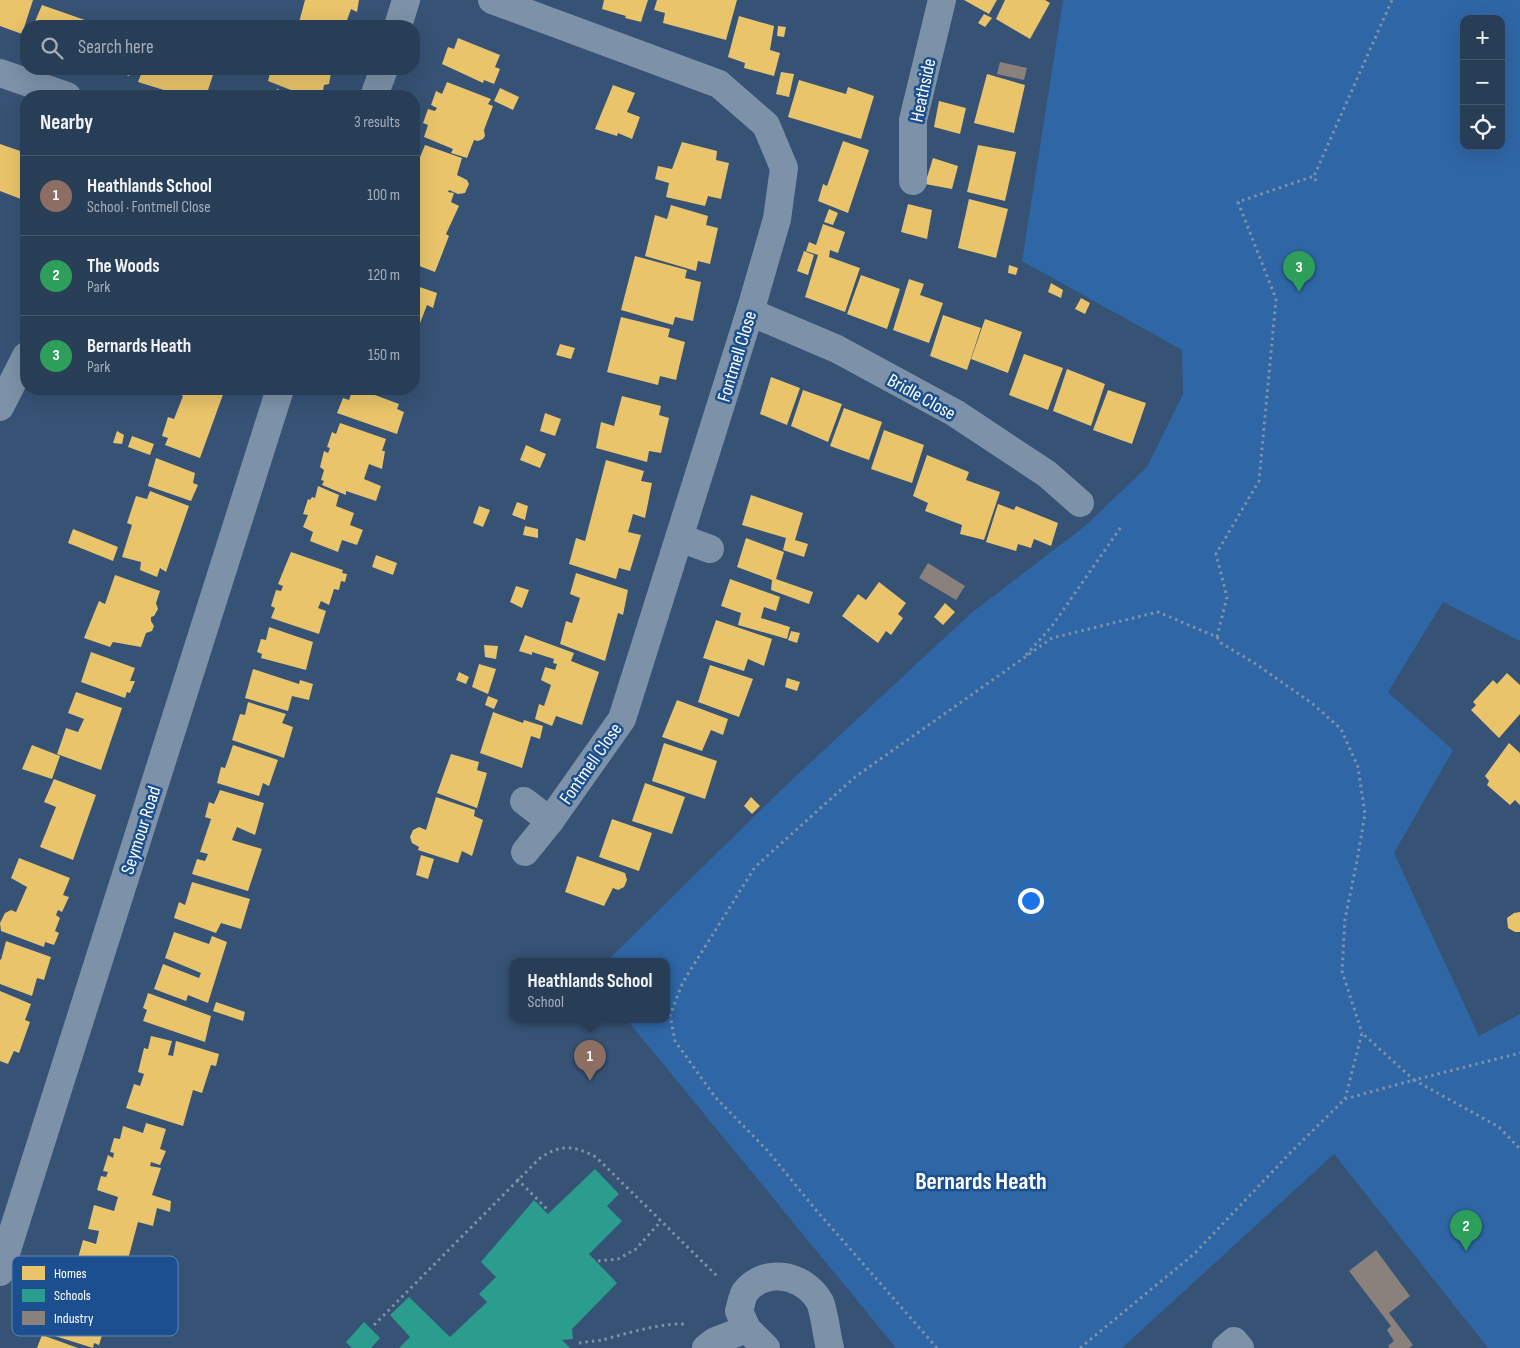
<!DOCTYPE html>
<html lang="en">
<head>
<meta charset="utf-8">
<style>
	body { margin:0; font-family:"Sofia Sans Condensed",sans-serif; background:#30455d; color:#f1f3f6 }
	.controls { position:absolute; right:15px; top:15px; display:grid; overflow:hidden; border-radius:10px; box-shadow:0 5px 20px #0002 }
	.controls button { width:45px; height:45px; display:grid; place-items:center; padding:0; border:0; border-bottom:1px solid #44576d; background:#283e57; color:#f1f3f6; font:25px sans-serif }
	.you { position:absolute; left:1030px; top:900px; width:18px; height:18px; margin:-12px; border:4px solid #fff; border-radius:50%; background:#1a73e8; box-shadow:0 0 0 8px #1a73e833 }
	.badge { display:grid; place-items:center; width:32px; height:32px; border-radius:50%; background:#e69b98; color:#fff; font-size:16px; font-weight:700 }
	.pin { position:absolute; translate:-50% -41px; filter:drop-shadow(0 1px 2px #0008) }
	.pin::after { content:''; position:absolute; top:26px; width:18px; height:15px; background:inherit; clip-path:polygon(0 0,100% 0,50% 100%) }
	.popup { position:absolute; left:510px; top:958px; width:160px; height:65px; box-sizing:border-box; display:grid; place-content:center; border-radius:10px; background:#283e57; filter:drop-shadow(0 1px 4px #0005); font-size:16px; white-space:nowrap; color:#a5aeba }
	.popup b { font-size:19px; color:#f1f3f6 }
	.popup::after { content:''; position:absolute; left:50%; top:100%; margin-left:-10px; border:10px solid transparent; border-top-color:#283e57 }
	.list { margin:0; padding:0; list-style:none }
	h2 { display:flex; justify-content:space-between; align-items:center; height:65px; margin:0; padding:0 20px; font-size:21px }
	h2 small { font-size:16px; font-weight:400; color:#a5aeba }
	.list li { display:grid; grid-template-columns:32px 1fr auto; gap:15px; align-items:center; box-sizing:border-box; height:80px; padding:0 20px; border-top:1px solid #44576d }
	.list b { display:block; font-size:19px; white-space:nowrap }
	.list p { margin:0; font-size:16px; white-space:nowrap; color:#a5aeba }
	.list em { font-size:16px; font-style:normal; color:#a5aeba }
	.icon { flex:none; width:28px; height:28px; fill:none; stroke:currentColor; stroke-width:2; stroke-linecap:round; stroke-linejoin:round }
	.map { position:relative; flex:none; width:1520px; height:1348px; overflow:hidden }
	.search { position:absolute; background:#283e57; box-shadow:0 5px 20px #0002; left:20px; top:20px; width:400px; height:55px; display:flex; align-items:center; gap:12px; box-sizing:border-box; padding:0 18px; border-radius:20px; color:#a5aeba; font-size:19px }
	.panel { position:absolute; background:#283e57; box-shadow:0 5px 20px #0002; left:20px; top:90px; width:400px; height:305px; border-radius:20px }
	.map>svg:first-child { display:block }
	.green { fill:#2f66a5; fill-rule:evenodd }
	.homes { fill:#e9c46a }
	.schools { fill:#2a9d8f }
	.industry { fill:#8a817c }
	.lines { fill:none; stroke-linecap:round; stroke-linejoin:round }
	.path { stroke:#7d92a8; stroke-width:3; stroke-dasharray:2.5 4; stroke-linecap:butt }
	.minor { stroke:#7d92a8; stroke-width:28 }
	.labels { text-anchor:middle; stroke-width:5; stroke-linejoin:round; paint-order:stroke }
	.street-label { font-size:19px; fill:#fff; stroke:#1b4f8f }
	.district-label { font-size:24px; font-weight:bold; fill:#fff; stroke:#1b4f8f }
	.key { fill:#1b4f8f; stroke:#5f84b1; stroke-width:1 }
	.key-label { font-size:14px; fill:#fff }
</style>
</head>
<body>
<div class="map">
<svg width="1520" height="1348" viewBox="0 0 1520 1348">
	<rect width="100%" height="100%" fill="#365274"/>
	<!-- green -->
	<path class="green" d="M1063 0H1520V641L1443 602 1388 692 1453 750 1394 853 1479 1036 1520 1014V1348H1488L1334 1154 1122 1348H896L627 1020H666V962H606L780 791 970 614 1085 526 1147 467 1183 394 1182 350 1022 261ZM1464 19H1501V146H1464Z"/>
	<!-- homes -->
	<g class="homes">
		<polygon points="0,0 33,0 22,34 0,26"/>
		<polygon points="305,0 359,0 357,12 351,9 345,26 298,26"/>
		<polygon points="604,0 648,0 641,22 625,18 626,16 602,9"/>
		<polygon points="657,0 737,0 726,40 663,23 665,13 654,10"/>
		<polygon points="964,0 997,0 989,14"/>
		<polygon points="1005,0 1045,0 1050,3 1030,39 996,19"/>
		<polygon points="42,5 102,26 33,26"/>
		<polygon points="984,14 992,18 985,27 978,23"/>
		<polygon points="739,16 774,26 770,50 780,53 774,76 744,68 745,63 728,57"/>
		<polygon points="778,26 786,27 784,37 777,36"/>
		<polygon points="458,38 500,55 495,67 500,69 494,84 484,80 483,83 442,64 448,47 454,49"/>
		<polygon points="111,69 132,69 129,76"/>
		<polygon points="143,69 215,69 206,96 183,96 138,82"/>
		<polygon points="271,69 320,69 331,73 329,84 324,85 322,96 306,96 268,81"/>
		<polygon points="781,72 794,74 789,97 776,94"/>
		<polygon points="987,74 1025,85 1014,133 974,123"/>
		<polygon points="799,80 846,94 848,87 874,96 861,139 788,117"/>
		<polygon points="447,82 491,99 488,104 493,106 484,130 485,136 483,139 478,141 474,140 467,158 451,153 453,149 424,137 428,125 423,123 428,109 435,111 437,108 431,105 436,91 442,94"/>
		<polygon points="613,85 635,93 627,112 640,117 632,139 618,133 617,136 595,129"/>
		<polygon points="500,88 519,97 513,110 494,101"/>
		<polygon points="277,89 295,96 275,96"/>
		<polygon points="939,101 966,108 960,134 934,127"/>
		<polygon points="843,141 869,150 848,213 818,201 823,184 827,186"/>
		<polygon points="682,142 717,151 716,160 729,163 721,199 708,196 705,206 666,197 669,183 655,179 658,166 672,169"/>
		<polygon points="0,144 26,153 26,201 0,191"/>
		<polygon points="425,145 462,158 457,175 467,180 469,184 465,193 458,194 449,190 448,192 454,193 451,202 459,206 446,234 449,236 435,272 414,264 414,172"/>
		<polygon points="978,145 1016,152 1005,201 967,192"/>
		<polygon points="933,158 958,166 952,189 925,184"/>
		<polygon points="969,199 1008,209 996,258 958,248"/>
		<polygon points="908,204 932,210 927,239 901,232"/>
		<polygon points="671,205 708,216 706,225 718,228 710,264 698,261 696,271 645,256 655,215 667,219"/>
		<polygon points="829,209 838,213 833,225 824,222"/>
		<polygon points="823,224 845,232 838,253 830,250 829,257 860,268 845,312 805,297 818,255 806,251 809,242 816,245"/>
		<polygon points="804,251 814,255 808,275 797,271"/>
		<polygon points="635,256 687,270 685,278 701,282 693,321 675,317 673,325 621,310"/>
		<polygon points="1009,265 1018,268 1016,275 1008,273"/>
		<polygon points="861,275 900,289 887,329 847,314"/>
		<polygon points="909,279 924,284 920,295 943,303 929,343 893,330"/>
		<polygon points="1051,283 1063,290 1061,298 1048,292"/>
		<polygon points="414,285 437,293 433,308 427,305 417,331 414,330"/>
		<polygon points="1081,298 1090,303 1085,314 1075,309"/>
		<polygon points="943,315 981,328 967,370 930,356"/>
		<polygon points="621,317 670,329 668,337 685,342 676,380 660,376 658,385 607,372"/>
		<polygon points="985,319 1022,332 1008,373 971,359"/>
		<polygon points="560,344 575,348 571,359 556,355"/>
		<polygon points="1024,354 1063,368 1048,410 1009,395"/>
		<polygon points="1067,369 1105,384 1091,426 1053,411"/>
		<polygon points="771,377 800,388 787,425 760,414"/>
		<polygon points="178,389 225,389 200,458 165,445 168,438 162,436 168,417 174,419 183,396 177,393"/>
		<polygon points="353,389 359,389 399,404 397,409 404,412 397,434 337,413 343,398 349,400"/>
		<polygon points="803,390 842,404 828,442 791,426"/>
		<polygon points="1108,390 1146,403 1132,444 1093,430"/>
		<polygon points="622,396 661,406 659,415 669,418 661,453 649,451 647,462 596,448 601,422 614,426"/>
		<polygon points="844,408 882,422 869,460 830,446"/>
		<polygon points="545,413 561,419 555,436 540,431"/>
		<polygon points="340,423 386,439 382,451 385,451 382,469 369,464 364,479 381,486 376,501 346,491 346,495 322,485 324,481 321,480 324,470 320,467 324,451 328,453 330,448 327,447 332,432 336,434"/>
		<polygon points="884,430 924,445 912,483 871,469"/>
		<polygon points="117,431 124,435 122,444 113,443"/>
		<polygon points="132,436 154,444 150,455 128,447"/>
		<polygon points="526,445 546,454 540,468 520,460"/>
		<polygon points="927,455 969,472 966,480 1000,492 984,540 960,534 962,525 925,511 928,503 913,496"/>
		<polygon points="156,458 195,473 193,483 198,485 191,501 148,486"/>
		<polygon points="606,460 644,471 641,481 652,483 645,518 633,514 628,532 641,535 630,571 619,568 616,579 569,564 576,538 585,541"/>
		<polygon points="318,486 339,495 336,506 354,513 350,525 363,530 357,545 342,540 338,552 310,541 313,532 303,527 308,515 303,514 308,499 310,500 312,497 315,498"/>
		<polygon points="150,491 189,506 166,572 160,568 157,577 140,570 141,562 122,557 132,525 127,523 136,496 147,499"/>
		<polygon points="751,495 803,513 795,540 808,544 804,557 783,550 786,538 742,525"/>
		<polygon points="517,502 528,506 525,520 512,515"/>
		<polygon points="998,504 1014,510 1016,506 1058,523 1051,546 1034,539 1031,548 1018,544 1016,551 986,542"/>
		<polygon points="479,506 490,510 483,527 473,523"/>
		<polygon points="525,526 538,529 538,538 523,535"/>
		<polygon points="73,529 118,547 113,561 68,543"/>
		<polygon points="746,538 784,552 776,579 813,592 809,604 771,590 772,580 737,567"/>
		<polygon points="291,552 343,570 342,573 347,574 345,582 341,581 339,590 334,589 329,605 321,601 318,608 326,611 319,634 271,618 275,608 271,606 276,590 281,591 283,586 278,584"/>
		<polygon points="376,555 397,563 393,575 372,567"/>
		<polygon points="576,573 628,590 623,615 618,613 605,661 560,644 566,621 572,623 580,598 570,594"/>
		<polygon points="115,575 160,591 156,603 158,609 154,616 151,617 151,621 154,626 152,631 146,633 141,647 113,642 110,647 84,638 99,601 105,604"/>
		<polygon points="730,579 780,597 776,611 764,607 761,618 790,627 787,639 738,625 741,613 721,606"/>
		<polygon points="879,582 906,603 898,614 903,618 891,635 886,631 878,643 842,616 858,594 866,600"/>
		<polygon points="516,586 529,590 522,608 510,602"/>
		<polygon points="945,603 955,612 943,625 934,617"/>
		<polygon points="716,620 772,639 764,666 748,659 744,671 703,658"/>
		<polygon points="269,627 313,642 306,670 261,658 262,654 257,652 261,639 266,640"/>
		<polygon points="791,631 800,633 797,643 788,640"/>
		<polygon points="525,635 574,653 571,661 599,672 582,725 556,716 552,726 535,719 539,704 544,706 551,685 541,680 545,667 555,670 557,664 553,663 554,659 532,652 532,655 519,651"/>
		<polygon points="484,645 498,646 496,659 485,657"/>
		<polygon points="91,652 135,668 130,681 135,681 130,693 127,692 125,698 81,682"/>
		<polygon points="479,664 496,669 488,694 472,687"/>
		<polygon points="710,665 753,679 739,717 698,702"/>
		<polygon points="253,669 299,684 300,680 313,684 309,700 292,696 288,711 245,698"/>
		<polygon points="459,672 469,677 466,684 456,680"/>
		<polygon points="1507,673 1520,685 1520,714 1499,738 1471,710 1476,705 1473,702 1493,680 1497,684"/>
		<polygon points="787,678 800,682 797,691 785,687"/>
		<polygon points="76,692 122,708 101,770 57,754 66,728 78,732 84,719 68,713"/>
		<polygon points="488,696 498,700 494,709 485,705"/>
		<polygon points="677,700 728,719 723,735 711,730 702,751 662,737"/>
		<polygon points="248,702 286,714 282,723 293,727 284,758 232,740 240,714 245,715"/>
		<polygon points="493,712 523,723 524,720 543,726 540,739 531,736 522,768 480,753"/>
		<polygon points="664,743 717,761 705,799 652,781"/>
		<polygon points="1509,743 1520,753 1520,805 1515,800 1510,805 1487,785 1489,781 1485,776"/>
		<polygon points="32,745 60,756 52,779 22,769"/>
		<polygon points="233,745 278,760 269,786 263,783 259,796 217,783 221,767 225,768"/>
		<polygon points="451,754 479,762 477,770 487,773 477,808 437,793"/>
		<polygon points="54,779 96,795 73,860 40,847 56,807 44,802"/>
		<polygon points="645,783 685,797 672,834 632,821"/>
		<polygon points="220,790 264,803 255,835 237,827 232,840 262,849 248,891 192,874 197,859 205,861 208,854 200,852 211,819 205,817 209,802 214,804"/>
		<polygon points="436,797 475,810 474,816 483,820 472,856 462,851 458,863 418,850 419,847 412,843 410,837 413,830 419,827 426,830"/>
		<polygon points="751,797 760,806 752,814 744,806"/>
		<polygon points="612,819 652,833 639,871 599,857"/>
		<polygon points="421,855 434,859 428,879 416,875"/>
		<polygon points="577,856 625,873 627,880 624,887 618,890 613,888 604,906 565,892"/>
		<polygon points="19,858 70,878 63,895 69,897 62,912 58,910 56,915 60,918 55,931 59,933 54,945 45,942 44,947 1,931 0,923 5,913 11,910 16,912 27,887 11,878"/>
		<polygon points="192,882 250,899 241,929 221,923 216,933 174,918 179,902 185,905"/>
		<polygon points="1520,912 1520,932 1515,932 1508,928 1507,918 1514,913"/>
		<polygon points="174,932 209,944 212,936 227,942 208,1003 188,995 186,1001 154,989 163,964 199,978 201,973 165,958"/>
		<polygon points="6,941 51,957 44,980 37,978 32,996 0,984 0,959 1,960"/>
		<polygon points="0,991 31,1004 25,1020 30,1022 19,1053 14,1051 8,1064 0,1061"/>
		<polygon points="148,993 211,1016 205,1042 143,1021 147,1010 143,1008"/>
		<polygon points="216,1002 245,1012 243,1021 213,1011"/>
		<polygon points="151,1036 172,1041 168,1055 173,1056 176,1041 219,1054 216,1066 211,1065 202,1093 193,1090 183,1126 126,1108 134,1084 140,1086 144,1074 138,1072 144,1048 148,1049"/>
		<polygon points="146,1123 166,1129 160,1149 166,1151 160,1165 151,1162 150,1166 161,1168 152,1195 171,1201 170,1212 157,1208 153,1226 138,1222 123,1278 82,1265 80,1271 70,1269 74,1257 78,1258 83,1240 96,1244 99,1231 88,1229 94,1205 114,1211 118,1197 97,1190 101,1176 106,1177 108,1172 103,1171 108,1155 113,1158 114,1153 110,1152 114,1138 120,1139 123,1126 143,1133"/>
		<polygon points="85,1268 148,1286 143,1301 113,1290 110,1302 115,1304 111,1318 103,1315 98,1331 103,1332 99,1345 94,1343 93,1348 55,1336 58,1325 53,1322 56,1307 62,1308 64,1304 60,1302 65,1287 69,1288 72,1277 82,1280"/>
		<polygon points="42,1335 78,1348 37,1348"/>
	</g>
	<!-- schools -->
	<g class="schools">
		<polygon points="595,1169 619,1194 607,1206 622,1221 589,1254 617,1283 572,1329 573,1339 562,1340 570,1348 399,1348 410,1337 390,1315 409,1297 450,1337 487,1302 479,1294 496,1277 481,1262 534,1200 548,1214"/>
		<polygon points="364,1322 380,1338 371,1348 352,1348 346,1342"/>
	</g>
	<!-- industry -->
	<g class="industry">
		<polygon points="1000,62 1027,68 1024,80 997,74"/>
		<polygon points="928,563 965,586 956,600 919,578"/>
		<polygon points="1376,1250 1410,1296 1389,1313 1413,1345 1409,1348 1390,1348 1388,1346 1394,1341 1387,1330 1391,1326 1349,1271"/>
	</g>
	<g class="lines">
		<!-- path -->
		<g class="path">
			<polyline points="1316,181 1314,176 1392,0"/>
			<polyline points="1217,637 1221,643 1256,664 1313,704 1341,729 1358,767 1365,814 1357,861 1345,919 1342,971 1362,1033"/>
			<polyline points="1026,655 1052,626 1121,527"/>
			<polyline points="1345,1099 1362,1033 1414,1080 1520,1053"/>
			<polyline points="517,1179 548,1210"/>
			<polyline points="598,1261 618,1259 636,1249 661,1221"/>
			<path d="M374 1325 539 1159C560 1144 573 1145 596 1157L719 1278"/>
			<path d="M579 1343C586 1342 594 1341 602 1340 621 1335 670 1320 687 1325"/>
			<polyline points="937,1348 816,1210 767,1150 715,1097 675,1041 670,1015 683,982 755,867 855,777 1052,638 1158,612 1217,637 1227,597 1216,554 1259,481 1276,299 1238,202 1314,176"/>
			<polyline points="1080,1348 1194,1254 1293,1150 1345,1099 1414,1080 1499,1127 1520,1149"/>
		</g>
		<!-- minor -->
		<g class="minor">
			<polyline points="492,0 719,84 766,125 784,168 777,219 750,312 622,719 550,821 525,852"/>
			<polyline points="398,26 406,0"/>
			<polyline points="0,73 67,96"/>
			<polyline points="374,96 384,69"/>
			<polyline points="913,181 913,120 942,0"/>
			<polyline points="750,312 837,349 955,413 1047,474 1080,503"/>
			<polyline points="0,407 26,356"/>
			<polyline points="680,538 710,549"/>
			<polyline points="524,801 550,821"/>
			<polyline points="0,1272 280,389"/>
			<polyline points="706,1348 715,1341 747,1329"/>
			<path d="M766 1348 747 1329 739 1311C741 1305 742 1297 745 1292 766 1266 805 1275 820 1302 824 1311 827 1337 830 1348"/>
			<polyline points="1226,1348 1234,1341 1240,1348"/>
		</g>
	</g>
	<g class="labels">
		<!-- street labels -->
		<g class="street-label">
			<text transform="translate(922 90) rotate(-78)" y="7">Heathside</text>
			<text transform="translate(736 356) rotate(-73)" y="7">Fontmell Close</text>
			<text transform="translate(922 396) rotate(29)" y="7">Bridle Close</text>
			<text transform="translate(590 763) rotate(-55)" y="7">Fontmell Close</text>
			<text transform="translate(140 830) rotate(-72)" y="7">Seymour Road</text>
		</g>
		<!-- district labels -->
		<g class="district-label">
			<text x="981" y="1189">Bernards Heath</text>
		</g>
	</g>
	<!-- legend -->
	<rect x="12" y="1256" width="166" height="80" rx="8" class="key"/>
	<rect x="22" y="1266" width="23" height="14" fill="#e9c46a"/>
	<rect x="22" y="1289" width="23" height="13" fill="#2a9d8f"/>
	<rect x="22" y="1311" width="23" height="14" fill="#8a817c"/>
	<g class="key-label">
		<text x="54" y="1278">Homes</text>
		<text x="54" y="1300">Schools</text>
		<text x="54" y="1323">Industry</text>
	</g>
</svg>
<div class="controls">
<button>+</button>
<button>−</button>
<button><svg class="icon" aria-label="locate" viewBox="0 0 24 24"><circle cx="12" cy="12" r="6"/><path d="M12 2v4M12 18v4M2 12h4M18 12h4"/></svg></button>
</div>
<div class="you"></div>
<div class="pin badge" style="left:590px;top:1081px;background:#8d6e63">1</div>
<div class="popup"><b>Heathlands School</b>School</div>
<div class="pin badge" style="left:1466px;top:1251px;background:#2e9e5b">2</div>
<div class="pin badge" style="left:1299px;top:292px;background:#2e9e5b">3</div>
<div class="search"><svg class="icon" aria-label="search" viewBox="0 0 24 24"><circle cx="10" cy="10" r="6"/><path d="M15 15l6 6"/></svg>Search here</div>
<section class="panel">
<h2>Nearby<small>3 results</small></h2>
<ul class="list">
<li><span class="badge" style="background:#8d6e63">1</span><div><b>Heathlands School</b><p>School · Fontmell Close</p></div><em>100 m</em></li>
<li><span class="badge" style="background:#2e9e5b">2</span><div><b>The Woods</b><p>Park</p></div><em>120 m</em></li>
<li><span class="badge" style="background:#2e9e5b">3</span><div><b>Bernards Heath</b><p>Park</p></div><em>150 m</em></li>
</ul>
</section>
</div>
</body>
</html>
